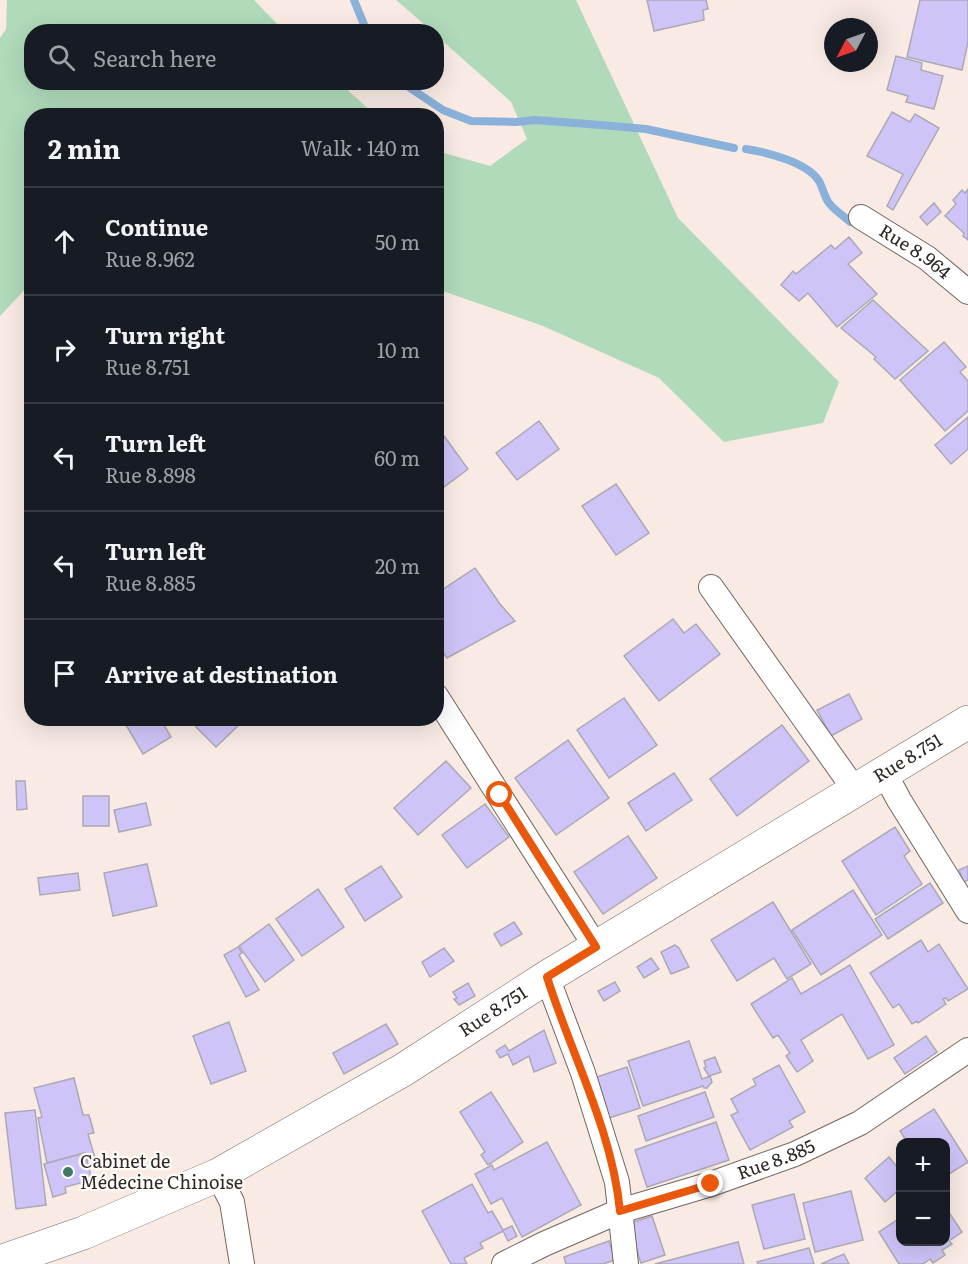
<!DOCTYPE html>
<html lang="en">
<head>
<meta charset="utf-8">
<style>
	body { margin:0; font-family:Literata,serif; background:#242831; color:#f1f3f6 }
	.controls { position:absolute; right:18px; bottom:18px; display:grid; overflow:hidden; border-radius:12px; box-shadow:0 6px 24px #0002 }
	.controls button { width:54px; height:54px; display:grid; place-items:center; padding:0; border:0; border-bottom:2px solid #363941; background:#171b24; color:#f1f3f6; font:30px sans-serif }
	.compass { position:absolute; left:824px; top:18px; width:54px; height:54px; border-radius:50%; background:#171b24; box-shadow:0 6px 24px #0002; rotate:229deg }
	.stop { position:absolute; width:18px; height:18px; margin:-14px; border:4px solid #ea580c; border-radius:50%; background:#fff }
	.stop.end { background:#ea580c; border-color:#fff; box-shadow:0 2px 6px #0008 }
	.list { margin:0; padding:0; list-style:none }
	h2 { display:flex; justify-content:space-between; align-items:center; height:78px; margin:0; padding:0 24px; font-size:26px }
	h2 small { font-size:20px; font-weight:400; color:#9ea1a6 }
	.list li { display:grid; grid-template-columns:39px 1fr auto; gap:18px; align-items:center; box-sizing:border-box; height:108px; padding:0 24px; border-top:2px solid #363941 }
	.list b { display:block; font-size:22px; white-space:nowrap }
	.list p { margin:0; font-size:20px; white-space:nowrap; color:#9ea1a6 }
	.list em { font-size:20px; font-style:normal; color:#9ea1a6 }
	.icon { flex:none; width:33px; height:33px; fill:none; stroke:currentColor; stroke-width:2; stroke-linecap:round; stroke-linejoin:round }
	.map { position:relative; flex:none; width:968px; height:1264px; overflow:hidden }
	.search { position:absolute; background:#171b24; box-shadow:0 6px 24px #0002; left:24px; top:24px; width:420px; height:66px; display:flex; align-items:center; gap:15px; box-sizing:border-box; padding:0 21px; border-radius:24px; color:#9ea1a6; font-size:22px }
	.panel { position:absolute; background:#171b24; box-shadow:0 6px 24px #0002; left:24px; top:108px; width:420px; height:618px; border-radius:24px }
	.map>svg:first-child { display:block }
	.green { fill:#b0daba }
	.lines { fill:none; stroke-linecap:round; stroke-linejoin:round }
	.stream { stroke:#8ab1d9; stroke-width:8 }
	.building { fill:#cfc4f8; stroke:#aba9b5; stroke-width:1.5 }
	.minor-casing { stroke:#71665f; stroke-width:26 }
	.secondary-casing { stroke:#71665f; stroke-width:34 }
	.minor { stroke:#fff; stroke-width:24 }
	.secondary { stroke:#fff; stroke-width:33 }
	.route { stroke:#ea580c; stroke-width:8 }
	.poi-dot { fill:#3d7b67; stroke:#fefbf9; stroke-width:2 }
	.labels { text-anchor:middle; stroke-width:4.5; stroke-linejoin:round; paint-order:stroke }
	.street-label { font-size:18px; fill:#2d2825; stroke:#fefbf9 }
	.poi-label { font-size:18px; fill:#2d2825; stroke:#fefbf9; text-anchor:start }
</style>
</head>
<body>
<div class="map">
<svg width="968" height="1264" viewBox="0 0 968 1264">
	<rect width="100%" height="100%" fill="#f9ebe4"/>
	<!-- green -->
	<g class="green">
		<polygon points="7,0 254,0 284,31 32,32 32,82 340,83 375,115 32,116 31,283 0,316 0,38 6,29"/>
		<polygon points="396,0 576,0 678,218 839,382 823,423 724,442 659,378 543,326 437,289 437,151 490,166 527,139 511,102 437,36 436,32 432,31"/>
	</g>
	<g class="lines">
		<!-- stream -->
		<g class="stream">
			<polyline points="354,0 367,32"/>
			<polyline points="401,82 443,110 471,121 516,122 535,120 601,125 646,129 734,148"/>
			<path d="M746 149C766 152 807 162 819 181 823 188 824 196 829 203 834 210 844 216 850 222"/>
		</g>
	</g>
	<!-- building -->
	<g class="building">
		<polygon points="647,0 706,0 708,9 703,10 704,20 654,31"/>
		<polygon points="920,0 968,0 968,42 962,70 907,57"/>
		<polygon points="896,56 922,63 921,70 943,76 934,109 906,102 908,96 887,90"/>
		<polygon points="892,112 910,122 915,114 939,128 893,210 887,206 903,174 867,156"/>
		<polygon points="968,189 968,240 963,236 964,233 945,216 956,204 953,200 962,190 965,193"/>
		<polygon points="934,203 941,212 927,225 920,217"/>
		<polygon points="849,237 862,253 848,264 877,294 837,327 808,293 799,301 781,285 793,271 796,274 831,245 835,249"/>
		<polygon points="873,300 928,351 895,379 874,359 876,357 841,328"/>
		<polygon points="944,342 966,367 960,372 968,381 968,411 945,431 900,380"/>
		<polygon points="968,417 968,449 951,464 935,445"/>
		<polygon points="539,421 559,449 517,480 496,453"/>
		<polygon points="439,429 468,469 436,493 436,430"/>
		<polygon points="616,484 649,533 616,555 582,506"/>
		<polygon points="475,568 500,604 515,621 447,658 436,643 436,594"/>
		<polygon points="673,619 684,633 696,624 720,654 659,701 624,656"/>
		<polygon points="849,694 862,719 831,736 817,710"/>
		<polygon points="624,698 657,745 609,778 577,730"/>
		<polygon points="137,718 160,718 171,737 143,754 126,725"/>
		<polygon points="205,718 240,718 243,721 216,747 196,727"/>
		<polygon points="782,725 809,761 737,816 710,779"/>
		<polygon points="568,740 609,798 556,835 515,778"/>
		<polygon points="446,761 471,788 418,835 394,808"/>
		<polygon points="674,773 692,800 646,831 628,803"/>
		<polygon points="16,781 25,781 27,809 17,810"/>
		<rect x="83" y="796" width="26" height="30"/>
		<polygon points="146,803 151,825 119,832 114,810"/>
		<polygon points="485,804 509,837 467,868 442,835"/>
		<polygon points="895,827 910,851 904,856 922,884 876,915 842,861"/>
		<polygon points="628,836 657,878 603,914 574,872"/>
		<polygon points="147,864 157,906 113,916 104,873"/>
		<polygon points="381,866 402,897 365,921 345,889"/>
		<polygon points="968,866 968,880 964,882 959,870"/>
		<polygon points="78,873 80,890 40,895 38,878"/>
		<polygon points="930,883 943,903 888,939 875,919"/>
		<polygon points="318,889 344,927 302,956 276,919"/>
		<polygon points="853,890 882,935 821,975 792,930"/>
		<polygon points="773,902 811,964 787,979 774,958 737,981 711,940"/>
		<polygon points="514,922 522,934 501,946 494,934"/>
		<polygon points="269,924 294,960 265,982 239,946"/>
		<polygon points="921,940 928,952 939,944 968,989 948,1001 946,998 943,999 946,1004 918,1023 917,1021 912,1024 899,1004 893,1008 870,973"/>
		<polygon points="675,945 679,948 689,967 671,974 661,952"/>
		<polygon points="238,947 242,953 239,955 259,990 246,997 224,955"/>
		<polygon points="444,948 454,961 430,977 422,962"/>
		<polygon points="651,958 659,969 644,978 637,967"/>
		<polygon points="850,965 894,1045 868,1059 842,1014 801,1040 813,1061 797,1072 786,1056 790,1053 778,1035 773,1038 751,1004 792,978 801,994"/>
		<polygon points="615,982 620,991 604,1001 598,991"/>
		<polygon points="468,983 475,996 459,1005 454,999 457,998 453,992"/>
		<polygon points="229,1022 246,1071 211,1084 193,1036"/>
		<polygon points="386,1024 398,1044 344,1074 333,1053"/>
		<polygon points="544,1030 556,1063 534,1072 529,1056 513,1065 508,1054 500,1058 496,1051 505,1045 509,1051"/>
		<polygon points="926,1036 937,1052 905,1074 894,1058"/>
		<polygon points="689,1041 702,1079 710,1076 712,1082 707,1088 704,1088 703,1086 643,1106 628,1061"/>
		<polygon points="715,1057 721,1072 709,1076 704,1068 706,1067 704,1061"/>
		<polygon points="779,1065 805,1112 789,1121 793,1127 750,1150 731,1115 738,1112 731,1099 756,1085 753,1079"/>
		<polygon points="627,1067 640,1108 609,1118 597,1077"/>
		<polygon points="74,1078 83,1115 89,1115 94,1133 88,1134 95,1158 87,1161 85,1153 47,1163 38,1118 42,1117 34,1088"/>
		<polygon points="491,1092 523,1142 488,1165 481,1155 485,1152 460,1112"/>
		<polygon points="705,1092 714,1117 646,1141 638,1116"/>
		<polygon points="934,1109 968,1162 946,1176 946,1142 907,1142 900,1131"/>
		<polygon points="35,1110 46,1205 16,1209 5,1113"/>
		<polygon points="716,1122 729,1160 647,1187 635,1150"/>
		<polygon points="547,1142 581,1205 522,1237 502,1198 491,1204 475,1174 492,1165 494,1170"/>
		<polygon points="85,1153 92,1180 65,1187 66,1193 53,1197 44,1164"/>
		<polygon points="889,1157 900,1171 900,1189 885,1202 865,1178"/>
		<polygon points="472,1184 488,1213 492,1211 503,1230 512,1226 517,1236 508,1241 503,1231 480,1243 483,1248 464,1258 467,1264 451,1264 422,1211"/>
		<polygon points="851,1191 863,1240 815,1252 803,1203"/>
		<polygon points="794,1194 805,1239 764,1249 752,1205"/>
		<polygon points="946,1208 962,1232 949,1241 952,1244 942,1250 945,1255 933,1263 930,1259 923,1264 899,1264 879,1232 900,1218 900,1242 946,1242"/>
		<polygon points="652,1216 665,1255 641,1263 628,1224"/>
		<polygon points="609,1241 615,1260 603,1264 566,1264 564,1257"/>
		<polygon points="738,1242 744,1264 655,1264"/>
		<polygon points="809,1248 814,1264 758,1264 757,1262"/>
		<polygon points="844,1254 849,1264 821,1264"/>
	</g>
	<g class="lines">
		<!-- minor casing -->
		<g class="minor-casing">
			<g id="minor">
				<path id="s1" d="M861 217 927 258 968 292"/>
				<polyline points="711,587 855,790"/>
				<polyline points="436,696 596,947"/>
				<polyline points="884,772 899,800 968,911"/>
				<polyline points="547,977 583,1073 617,1182 626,1264"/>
				<polyline points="218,1175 232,1202 242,1264"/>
				<path id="s2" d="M504 1264 544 1244 620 1211 711 1184 795 1154 860 1123 968 1050"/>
			</g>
		</g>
		<!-- secondary casing -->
		<g class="secondary-casing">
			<g id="secondary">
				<path id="s3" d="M0 1262 83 1233 218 1175 403 1070 547 977 968 722"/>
			</g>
		</g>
		<!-- minor -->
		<use href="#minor" class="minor"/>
		<!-- secondary -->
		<use href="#secondary" class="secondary"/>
	</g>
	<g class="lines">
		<!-- route -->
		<path class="route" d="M500 795 596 947 547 977C571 1054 612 1129 620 1211L711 1184"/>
	</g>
	<!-- markers -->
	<circle class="poi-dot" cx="68" cy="1172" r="6"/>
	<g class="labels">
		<!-- street labels -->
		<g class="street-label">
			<text dy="6" stroke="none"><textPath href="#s1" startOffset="64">Rue 8.964</textPath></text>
			<text dy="6" stroke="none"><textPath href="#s3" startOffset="1041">Rue 8.751</textPath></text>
			<text dy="6" stroke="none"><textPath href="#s3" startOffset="555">Rue 8.751</textPath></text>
			<text dy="6" stroke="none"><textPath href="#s2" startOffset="292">Rue 8.885</textPath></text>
		</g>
		<!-- poi labels -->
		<g class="poi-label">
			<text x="80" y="1168">Cabinet de<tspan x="80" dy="21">Médecine Chinoise</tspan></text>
		</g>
	</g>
</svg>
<div class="controls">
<button>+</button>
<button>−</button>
</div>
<svg class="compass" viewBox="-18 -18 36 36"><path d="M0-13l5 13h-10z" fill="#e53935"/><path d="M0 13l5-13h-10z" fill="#9ea1a6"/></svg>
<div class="stop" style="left:500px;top:795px"></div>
<div class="stop end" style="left:711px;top:1184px"></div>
<div class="search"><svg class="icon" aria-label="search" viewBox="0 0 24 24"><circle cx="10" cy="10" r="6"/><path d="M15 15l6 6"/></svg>Search here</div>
<section class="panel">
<h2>2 min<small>Walk · 140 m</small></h2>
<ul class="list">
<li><svg class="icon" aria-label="ahead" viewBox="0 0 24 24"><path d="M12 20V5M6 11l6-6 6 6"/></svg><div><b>Continue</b><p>Rue 8.962</p></div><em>50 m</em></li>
<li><svg class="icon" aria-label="right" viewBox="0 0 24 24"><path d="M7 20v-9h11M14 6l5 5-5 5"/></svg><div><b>Turn right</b><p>Rue 8.751</p></div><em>10 m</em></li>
<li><svg class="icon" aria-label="left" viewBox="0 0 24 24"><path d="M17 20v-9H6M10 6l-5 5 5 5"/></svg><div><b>Turn left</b><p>Rue 8.898</p></div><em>60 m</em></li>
<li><svg class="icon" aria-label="left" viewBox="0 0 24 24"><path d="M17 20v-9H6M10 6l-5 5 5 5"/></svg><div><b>Turn left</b><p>Rue 8.885</p></div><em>20 m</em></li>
<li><svg class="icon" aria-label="arrive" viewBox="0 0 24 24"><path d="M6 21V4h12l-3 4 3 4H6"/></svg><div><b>Arrive at destination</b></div></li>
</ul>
</section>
</div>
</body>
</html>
